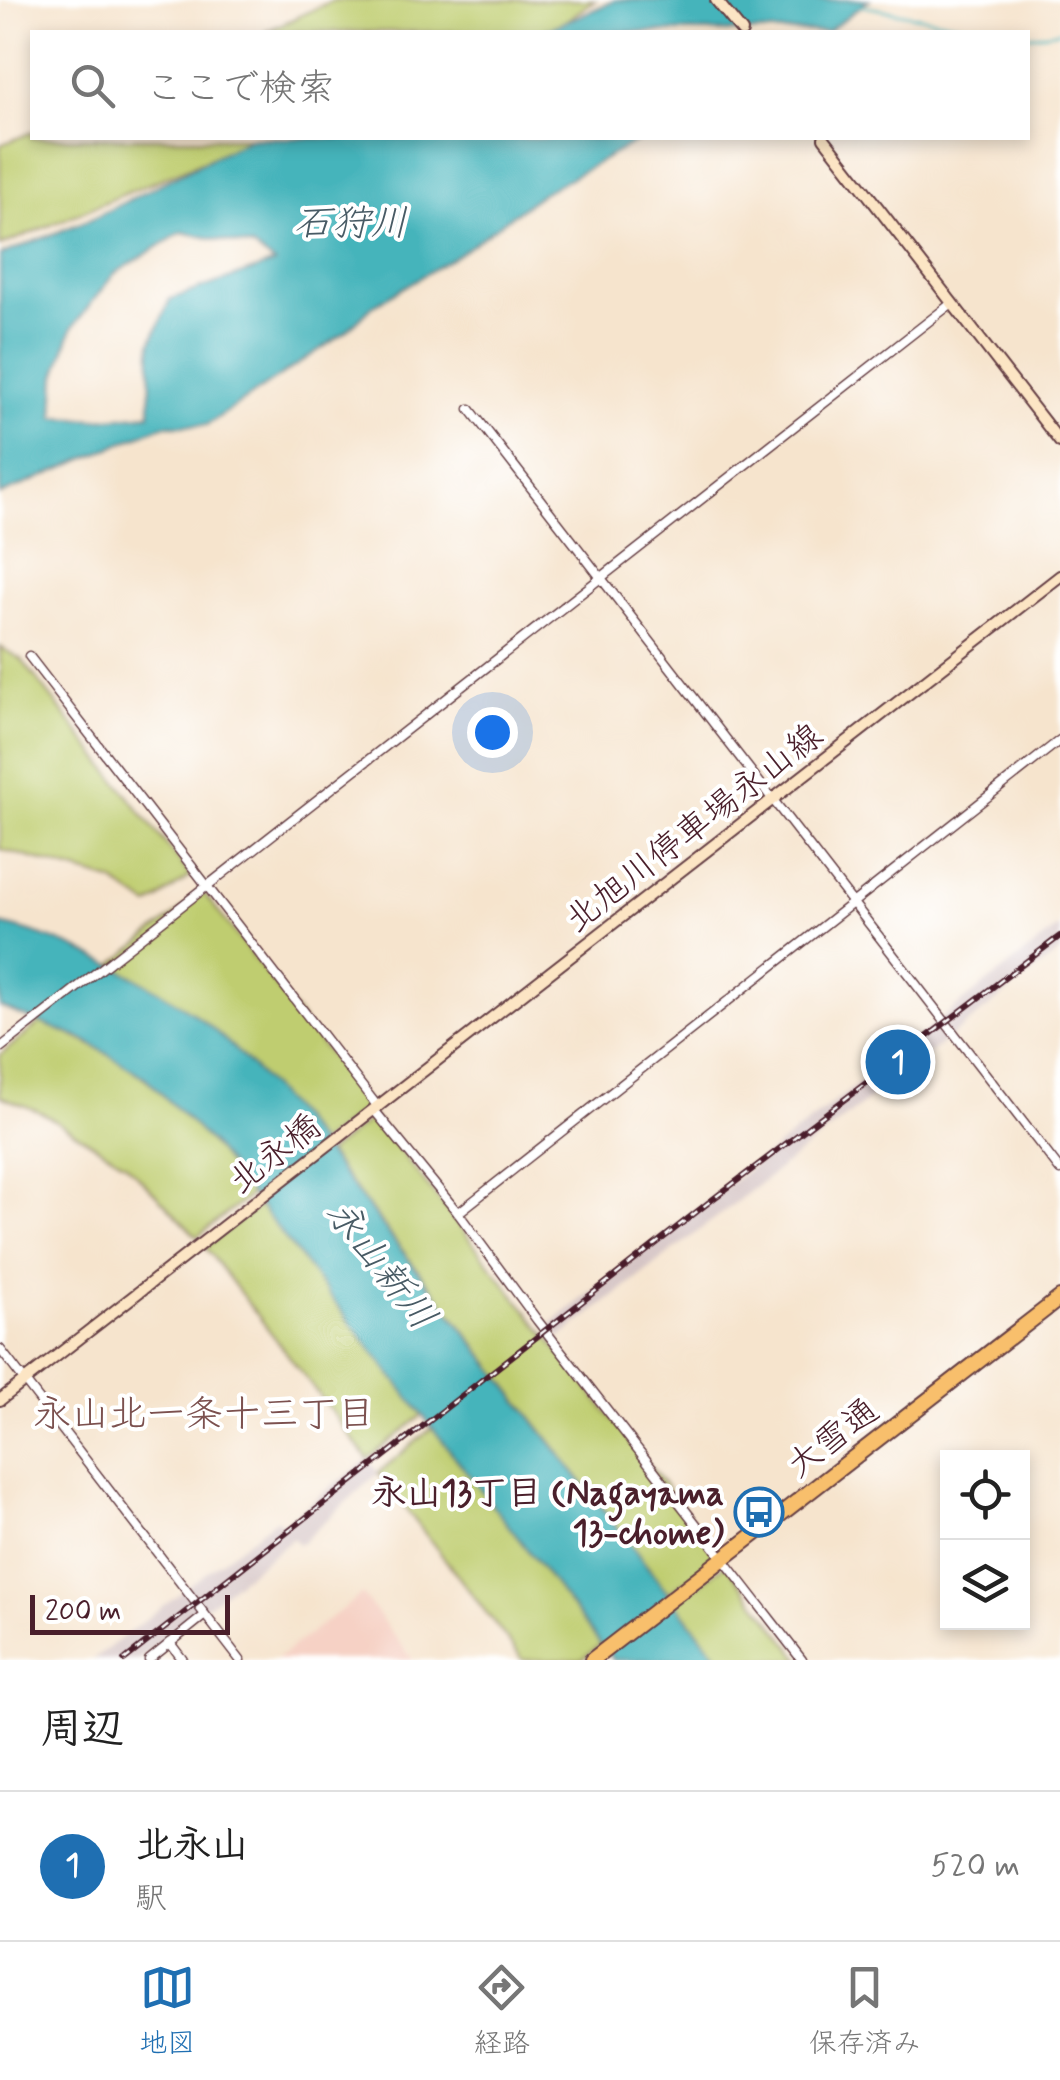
<!DOCTYPE html>
<html lang="ja">
<head>
<meta charset="utf-8">
<style>
	body { margin:0; font-family:Mynerve,"Klee One",sans-serif; background:#f6f6f6; color:#222 }
	.controls { position:absolute; right:30px; bottom:30px; display:grid; overflow:hidden; border-radius:0px; box-shadow:0 5px 15px #0003 }
	.controls button { width:90px; height:90px; display:grid; place-items:center; padding:0; border:0; border-bottom:2px solid #e0e0e0; background:#fff; color:#222; font:50px sans-serif }
	.scale { position:absolute; left:30px; bottom:25px; width:200px; box-sizing:border-box; padding-left:10px; border:5px solid #4a1f2b; border-top:0; font-size:28px; line-height:35px; white-space:nowrap; color:#4a1f2b; -webkit-text-stroke:8px #fff; paint-order:stroke }
	.you { position:absolute; left:492px; top:732px; width:35px; height:35px; margin:-25px; border:8px solid #fff; border-radius:50%; background:#1a73e8; box-shadow:0 0 0 15px #1a73e833 }
	.badge { display:grid; place-items:center; width:65px; height:65px; border-radius:50%; background:#1f6fb2; color:#fff; font-size:32px; font-weight:700 }
	.pin { position:absolute; translate:-50% -50%; border:5px solid #fff; box-shadow:0 2px 10px #0006 }
	.list { margin:0; padding:0; list-style:none }
	h2 { display:flex; justify-content:space-between; align-items:center; height:130px; margin:0; padding:0 40px; font-size:42px }
	h2 small { font-size:32px; font-weight:400; color:#767676 }
	.list li { display:grid; grid-template-columns:65px 1fr auto; gap:30px; align-items:center; box-sizing:border-box; height:150px; padding:0 40px; border-top:2px solid #e0e0e0 }
	.list b { display:block; font-size:38px; white-space:nowrap }
	.list p { margin:0; font-size:32px; white-space:nowrap; color:#767676 }
	.list em { font-size:32px; font-style:normal; color:#767676 }
	.icon { flex:none; width:55px; height:55px; fill:none; stroke:currentColor; stroke-width:2; stroke-linecap:round; stroke-linejoin:round }
	.map { position:relative; flex:none; width:1060px; height:1660px; overflow:hidden }
	.search { position:absolute; background:#fff; box-shadow:0 5px 15px #0003; left:30px; right:30px; top:30px; height:110px; display:flex; align-items:center; gap:25px; box-sizing:border-box; padding:0 35px; border-radius:0px; color:#767676; font-size:38px }
	.sheet { height:280px; background:#fff }
	nav { display:flex; justify-content:space-around; align-items:center; box-sizing:border-box; height:140px; border-top:2px solid #e0e0e0; background:#fff; font-size:28px; color:#767676 }
	nav a { display:grid; justify-items:center; gap:5px }
	nav .on { color:#1f6fb2 }
	.map>svg:first-child { display:block }
	.built { fill:#f6d1c5 }
	.industrial { fill:#d1bfbf }
	.green { fill:#bfcd6f; stroke:#84764d; stroke-width:2.5 }
	.water { fill:#44b4bb; stroke:#476a73; stroke-width:2.5; fill-rule:evenodd }
	.lines { fill:none; stroke-linecap:round; stroke-linejoin:round }
	.stream { stroke:#44b4bb; stroke-width:2.5 }
	.street-casing { stroke:#643d43; stroke-width:11 }
	.secondary-casing { stroke:#643d43; stroke-width:14 }
	.highway-casing { stroke:#643d43; stroke-width:18 }
	.street { stroke:#fff; stroke-width:8 }
	.secondary { stroke:#fce5c4; stroke-width:10 }
	.highway { stroke:#f8bf6c; stroke-width:14 }
	.rail-casing { stroke:#4a1f2b; stroke-width:6 }
	.rail { stroke:#fff; stroke-width:2.5; stroke-dasharray:8; stroke-linecap:butt }
	.labels { text-anchor:middle; stroke-width:8; stroke-linejoin:round; paint-order:stroke }
	.street-label { font-size:35px; fill:#4a1f2b; stroke:#fff }
	.poi-label { font-size:35px; font-weight:bold; fill:#4a1f2b; stroke:#fff; text-anchor:end }
	.water-label { font-size:38px; font-style:italic; fill:#485b65; stroke:#fff }
	.neighbourhood-label { font-size:38px; fill:#7c514f; stroke:#fff }
</style>
</head>
<body>
<div class="map">
<svg width="1060" height="1660" viewBox="0 0 1060 1660">
	<rect width="100%" height="100%" fill="#fff"/>
	<filter id="ink" filterUnits="userSpaceOnUse"><feTurbulence type="fractalNoise" baseFrequency=".01" numOctaves="2"/><feDisplacementMap in="SourceGraphic" scale="20" xChannelSelector="R" yChannelSelector="G"/><feConvolveMatrix kernelMatrix="1 2 1 2 8 2 1 2 1" color-interpolation-filters="sRGB"/></filter>
	<filter id="wash" filterUnits="userSpaceOnUse"><feTurbulence type="fractalNoise" baseFrequency=".0048" numOctaves="4" result="noise"/><feDisplacementMap in="SourceGraphic" scale="40" xChannelSelector="R" yChannelSelector="G"/><feGaussianBlur stdDeviation="2.25" result="paint"/><feColorMatrix in="noise" values="0 0 0 0 0 0 0 0 0 0 0 0 0 0 0 0 0 1.4 0 .05"/><feComposite in="paint" operator="in"/></filter>
	<g filter="url(#wash)">
		<rect width="100%" height="100%" fill="#f6e4cd"/>
		<!-- built -->
		<polygon class="built" points="362,1594 413,1660 275,1660"/>
		<!-- industrial -->
		<g class="industrial">
			<polygon points="1060,926 1060,952 560,1338 550,1324"/>
			<polygon points="368,1459 378,1473 299,1545 293,1538 138,1660 93,1660 276,1519 282,1524"/>
		</g>
		<!-- green -->
		<g class="green">
			<polygon points="334,0 595,0 550,32 265,32"/>
			<polygon points="32,132 32,138 272,138 223,153 0,246 0,145"/>
			<polygon points="0,647 22,660 191,876 149,906 112,881 0,849"/>
			<polygon points="203,892 369,1106 319,1144 298,1117 110,967"/>
			<path d="M41 1022C77 1037 114 1054 145 1078 186 1110 220 1154 252 1194L197 1237 126 1164 41 1112 0 1096V1055Z"/>
			<polygon points="373,1117 721,1556 668,1593 327,1153"/>
			<polygon points="260,1205 424,1414 368,1459 205,1247"/>
			<polygon points="433,1427 601,1644 581,1660 523,1660 378,1473"/>
			<polygon points="726,1564 801,1660 720,1660 675,1602"/>
		</g>
		<!-- water -->
		<g class="water">
			<polygon points="616,0 869,0 827,32 541,32"/>
			<path d="M251 138H643L542 193 462 252 371 307 346 332 207 425H164L0 495V255L93 218ZM182 232 252 247 275 263 170 299 151 343 150 414 96 419 54 417 56 376 72 328 114 274Z"/>
			<path d="M0 924C68 938 174 991 224 1039 250 1063 274 1091 298 1117L720 1660H613L211 1143 146 1078 85 1040 0 1007Z"/>
		</g>
		<g class="lines">
			<!-- stream -->
			<g class="stream">
				<polyline points="858,5 999,32"/>
				<polyline points="1028,36 1060,31"/>
			</g>
		</g>
	</g>
	<g filter="url(#ink)">
		<g class="lines">
			<!-- street casing -->
			<g class="street-casing">
				<g id="street">
					<polyline points="470,409 1060,1170"/>
					<polyline points="29,656 378,1107"/>
					<polyline points="0,1048 952,303"/>
					<polyline points="374,1110 458,1213 537,1320 802,1660"/>
					<polyline points="458,1213 1060,740"/>
					<polyline points="0,1349 240,1660"/>
					<polyline points="170,1643 183,1660"/>
					<polyline points="149,1660 205,1615"/>
				</g>
			</g>
			<!-- secondary casing -->
			<g class="secondary-casing">
				<g id="secondary">
					<polyline points="716,0 742,32"/>
					<polyline points="824,138 1060,442"/>
					<polyline points="0,1400 1060,576"/>
				</g>
			</g>
			<!-- highway casing -->
			<g class="highway-casing">
				<polyline id="highway" points="592,1660 1060,1298"/>
			</g>
			<!-- street -->
			<use href="#street" class="street"/>
			<!-- secondary -->
			<use href="#secondary" class="secondary"/>
			<!-- highway -->
			<use href="#highway" class="highway"/>
			<!-- rail casing -->
			<g class="rail-casing">
				<polyline id="rail" points="124,1660 713,1199 1060,936"/>
			</g>
			<!-- rail -->
			<use href="#rail" class="rail"/>
		</g>
	</g>
	<!-- icons -->
	<defs>
		<g id="bus-ring" transform="scale(2.5)"><circle r="9.5" fill="#fff" stroke="#1f6fb2" stroke-width="1.5"/><path d="M-5-6H5V4H4V6H2V4H-2V6H-4V4H-5ZM-3.5-4V0h7V-4ZM-3.5 1.2v1.5H-2V1.2ZM2 1.2v1.5H3.5V1.2Z" fill="#1f6fb2"/></g>
	</defs>
	<g fill-rule="evenodd">
		<use href="#bus-ring" x="759" y="1512"/>
	</g>
	<g class="labels">
		<!-- street labels -->
		<g class="street-label">
			<text transform="translate(693 827) rotate(-38)" y="12">北旭川停車場永山線</text>
			<text transform="translate(274 1153) rotate(-38)" y="12">北永橋</text>
			<text transform="translate(832 1437) rotate(-38)" y="12">大雪通</text>
		</g>
		<!-- poi labels -->
		<g class="poi-label">
			<text x="724" y="1504">永山13丁目 (Nagayama<tspan x="724" dy="40">13-chome)</tspan></text>
		</g>
		<!-- water labels -->
		<g class="water-label">
			<text x="351" y="235">石狩川</text>
			<text transform="translate(382 1264) rotate(52)" y="13">永山新川</text>
		</g>
		<!-- neighbourhood labels -->
		<g class="neighbourhood-label">
			<text x="204" y="1426">永山北一条十三丁目</text>
		</g>
	</g>
</svg>
<div class="controls">
<button><svg class="icon" aria-label="locate" viewBox="0 0 24 24"><circle cx="12" cy="12" r="6"/><path d="M12 2v4M12 18v4M2 12h4M18 12h4"/></svg></button>
<button><svg class="icon" aria-label="layers" viewBox="0 0 24 24"><path d="M12 4l9 5-9 5-9-5zM3 14l9 5 9-5"/></svg></button>
</div>
<div class="scale">200 m</div>
<div class="you"></div>
<div class="pin badge" style="left:898px;top:1062px">1</div>
<div class="search"><svg class="icon" aria-label="search" viewBox="0 0 24 24"><circle cx="10" cy="10" r="6"/><path d="M15 15l6 6"/></svg>ここで検索</div>
</div>
<section class="sheet">
<h2>周辺<small></small></h2>
<ul class="list">
<li><span class="badge">1</span><div><b>北永山</b><p>駅</p></div><em>520 m</em></li>
</ul>
</section>
<nav>
<a class="on"><svg class="icon" aria-label="map" viewBox="0 0 24 24"><path d="M3 6l6-2 6 2 6-2v14l-6 2-6-2-6 2zM9 4v14M15 6v14"/></svg>地図</a>
<a><svg class="icon" aria-label="directions" viewBox="0 0 24 24"><path d="M12 3l9 9-9 9-9-9zM9 14v-3h6M13 9l2 2-2 2"/></svg>経路</a>
<a><svg class="icon" aria-label="saved" viewBox="0 0 24 24"><path d="M7 4h10v16l-5-4-5 4z"/></svg>保存済み</a>
</nav>
</body>
</html>
